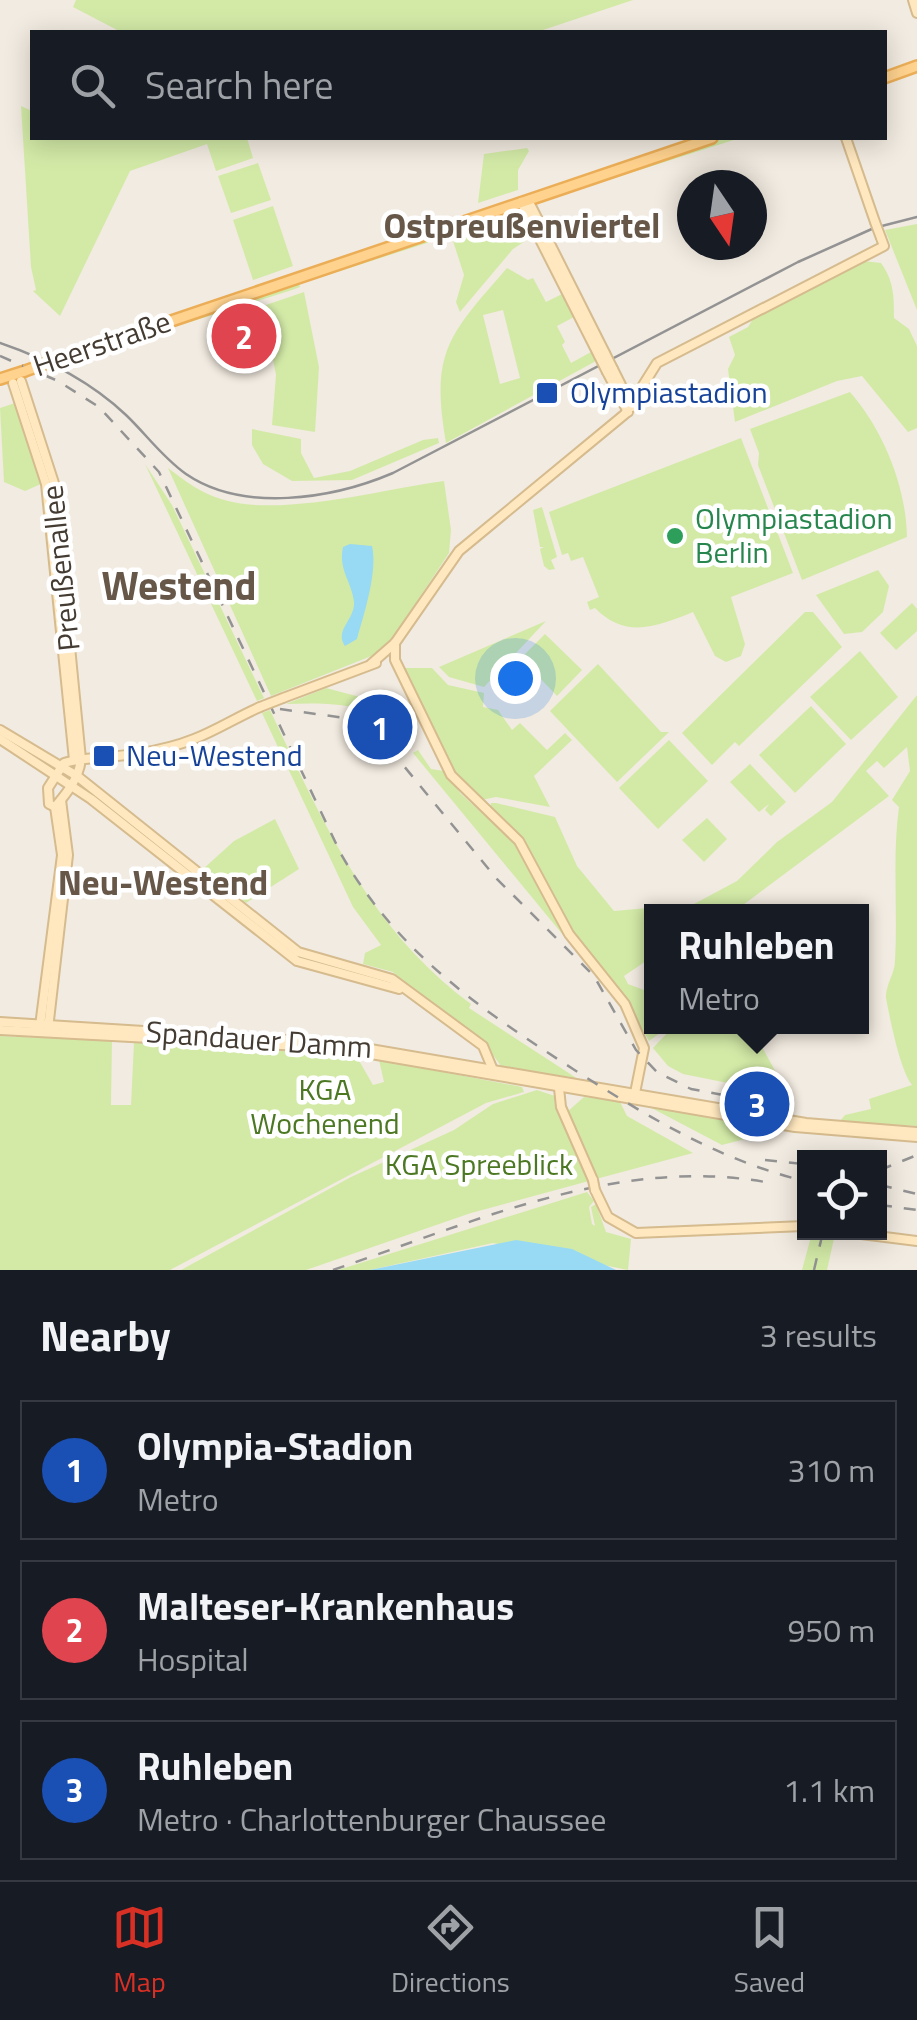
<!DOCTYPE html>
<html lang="en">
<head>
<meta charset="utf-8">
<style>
	body { margin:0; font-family:"Titillium Web",sans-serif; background:#20242c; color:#f1f3f6 }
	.controls { position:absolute; right:30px; bottom:30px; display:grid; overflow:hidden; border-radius:0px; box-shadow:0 5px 25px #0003 }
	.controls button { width:90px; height:90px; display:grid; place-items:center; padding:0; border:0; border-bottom:2px solid #363941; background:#171b24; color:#f1f3f6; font:50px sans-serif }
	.compass { position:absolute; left:677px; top:170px; width:90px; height:90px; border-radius:50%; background:#171b24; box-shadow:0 5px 25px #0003; rotate:167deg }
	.you { position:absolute; left:515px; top:678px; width:35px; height:35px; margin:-25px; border:8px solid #fff; border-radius:50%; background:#1a73e8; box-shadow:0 0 0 15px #1a73e833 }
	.badge { display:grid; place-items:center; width:65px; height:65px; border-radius:50%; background:#d93025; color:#fff; font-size:32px; font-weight:700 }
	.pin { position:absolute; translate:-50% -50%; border:5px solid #fff; box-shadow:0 2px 10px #0006 }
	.popup { position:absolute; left:644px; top:904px; width:225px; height:130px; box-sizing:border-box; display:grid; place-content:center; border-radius:0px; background:#171b24; filter:drop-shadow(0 2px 8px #0005); font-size:32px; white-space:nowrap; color:#9ea1a6 }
	.popup b { font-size:38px; color:#f1f3f6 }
	.popup::after { content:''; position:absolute; left:50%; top:100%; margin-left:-20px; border:20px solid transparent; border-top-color:#171b24 }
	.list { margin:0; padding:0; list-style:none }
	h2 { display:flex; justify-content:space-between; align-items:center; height:130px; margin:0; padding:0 40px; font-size:42px }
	h2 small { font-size:32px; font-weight:400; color:#9ea1a6 }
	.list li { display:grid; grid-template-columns:65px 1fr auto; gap:30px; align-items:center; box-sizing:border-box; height:140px; margin:0 20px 20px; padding:0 20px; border:2px solid #363941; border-radius:0px }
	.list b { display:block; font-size:38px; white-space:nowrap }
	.list p { margin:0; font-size:32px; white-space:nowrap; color:#9ea1a6 }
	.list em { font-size:32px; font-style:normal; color:#9ea1a6 }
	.icon { flex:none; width:55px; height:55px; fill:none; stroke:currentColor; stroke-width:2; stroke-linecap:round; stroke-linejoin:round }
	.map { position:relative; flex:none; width:917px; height:1270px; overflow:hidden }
	.search { position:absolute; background:#171b24; box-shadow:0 5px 25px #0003; left:30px; right:30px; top:30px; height:110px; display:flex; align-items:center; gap:25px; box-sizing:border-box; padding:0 35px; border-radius:0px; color:#9ea1a6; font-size:38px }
	.sheet { height:610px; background:#171b24 }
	nav { display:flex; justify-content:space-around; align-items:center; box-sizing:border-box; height:140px; border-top:2px solid #363941; background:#171b24; font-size:28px; color:#9ea1a6 }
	nav a { display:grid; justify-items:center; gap:5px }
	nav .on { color:#d93025 }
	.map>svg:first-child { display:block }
	.green { fill:#d3eaa7; fill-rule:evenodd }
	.water { fill:#98d9f4 }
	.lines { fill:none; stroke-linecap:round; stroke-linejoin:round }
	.secondary-casing { stroke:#d5bb8e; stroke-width:12 }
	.primary-casing { stroke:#ebae57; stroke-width:14 }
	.secondary { stroke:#ffe8bf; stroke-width:8 }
	.primary { stroke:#ffd28e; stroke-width:9 }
	.tram { stroke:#939393; stroke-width:2.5 }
	.rail { stroke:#939393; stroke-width:2.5; stroke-dasharray:12 12; stroke-linecap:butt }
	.secondary-bridge-casing { stroke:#d5bb8e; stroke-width:12; stroke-linecap:butt }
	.primary-bridge-casing { stroke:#ebae57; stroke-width:14; stroke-linecap:butt }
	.secondary-bridge { stroke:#ffe8bf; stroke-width:8 }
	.primary-bridge { stroke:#ffd28e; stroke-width:9 }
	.transit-dot { fill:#1a4fb4; stroke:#fff; stroke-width:4 }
	.leisure-dot { fill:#2e9e5b; stroke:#fff; stroke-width:4 }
	.labels { text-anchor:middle; stroke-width:9; stroke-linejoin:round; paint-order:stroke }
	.street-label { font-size:30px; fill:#443b32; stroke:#fff }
	.transit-label { font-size:30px; fill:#164399; stroke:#fff; text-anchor:start }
	.leisure-label { font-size:30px; fill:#27864d; stroke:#fff; text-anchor:start }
	.park-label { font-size:30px; fill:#4c7823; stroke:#fff }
	.quarter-label { font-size:35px; font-weight:bold; fill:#675749; stroke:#fff }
	.district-label { font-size:40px; font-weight:bold; fill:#675749; stroke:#fff }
</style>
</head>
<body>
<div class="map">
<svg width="917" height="1270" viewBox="0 0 917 1270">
	<rect width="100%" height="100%" fill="#f2ebe1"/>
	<!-- green -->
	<g class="green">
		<polygon points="76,0 633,0 537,32 121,32 73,7"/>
		<polygon points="21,106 32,111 32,138 247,138 253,158 216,171 207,144 130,171 60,316 33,291 36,290 31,267"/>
		<polygon points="723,138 740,138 539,202 559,193"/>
		<polygon points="527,148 529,151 518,170 518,190 478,203 484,154"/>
		<polygon points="258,163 271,200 231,213 218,176"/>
		<polygon points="273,206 293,266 253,280 233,220"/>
		<polygon points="517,209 523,212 306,282 324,272"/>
		<polygon points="524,217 533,236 513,249 460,312 456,302 464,275 453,241"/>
		<polygon points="917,224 917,310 885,230"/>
		<path d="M864 261 881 263C894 281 894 297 894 318L909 329 917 346V428L908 432 862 376 837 381 735 422 728 369 735 355 729 337 748 327 753 319Z"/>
		<path d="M507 268 528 280 533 278 546 302 562 294 574 317 557 326 565 342 562 345 571 363 591 352 596 361 446 443C430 351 449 335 507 268ZM503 310 520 378 500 384 483 315Z"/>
		<polygon points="299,283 300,287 289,291 79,357"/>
		<polygon points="304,292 319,367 315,432 272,425 276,375 263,306"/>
		<path d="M850 392C883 430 906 485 907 537L802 580 758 465 759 453 750 429Z"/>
		<polygon points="15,403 41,484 25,491 4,482 0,408"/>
		<polygon points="252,429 301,439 301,453 314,478 350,471 423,440 438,438 439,443 352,480 292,481 263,464 252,445"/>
		<path d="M741 438 793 573 731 597 745 644 741 656 726 662 715 656 693 612C658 626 626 640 595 608L590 610 587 602 599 597 583 557 571 561 568 553 562 555 549 512Z"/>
		<polygon points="145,464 172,505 264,698 257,701"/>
		<path d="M168 468C185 481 201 493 221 499 278 518 384 489 444 481L451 530 449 553 390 642 374 655 271 696Z"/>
		<polygon points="542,507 557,557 551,560 555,569 549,570 544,566 540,549 544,547 540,547 533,510"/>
		<polygon points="878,570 889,586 883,612 862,632 844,634 816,595"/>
		<polygon points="912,603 917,609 917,631 896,650 880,633"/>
		<polygon points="805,612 813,612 842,647 739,746 735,742 712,765 682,733"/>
		<polygon points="546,621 484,687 449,677 439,667"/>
		<polygon points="545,634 582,670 557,696 521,658"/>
		<polygon points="860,651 898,697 851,740 810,697"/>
		<polygon points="598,664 661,732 669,732 617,782 550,711"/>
		<polygon points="403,668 432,668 448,685 484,693 483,707 498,710 512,730 520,723 547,750 565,733 572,740 534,776 550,807 496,797 482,800 454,772"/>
		<path d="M326 688 375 701 402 723 395 729C366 701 324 703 286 704Z"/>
		<path d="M917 695V1126L840 1121 845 1115 871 1109 869 1099 912 1085C900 1070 890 1019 886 998 885 986 895 973 895 961 898 909 892 858 899 807L892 800 910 771 907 747 884 768 877 761 866 771 889 796 743 905 733 911 652 912V957L624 976 628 984 652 993V1026L668 1027 649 1041 614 982 567 927 522 840 490 810 491 803H496L555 817 577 866 614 911 694 904 737 881 777 842 832 802Z"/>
		<polygon points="811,706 846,744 795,793 759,755"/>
		<path d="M270 710C322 821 369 929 471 1004L469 1008 581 1081 501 1066 483 1041 427 1003 393 972 363 964 365 953 381 945 353 907 262 713Z"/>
		<polygon points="669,740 708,781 658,829 619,788"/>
		<polygon points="418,750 431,769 444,771 461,794 518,846 568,941 413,753"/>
		<polygon points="750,764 786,802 771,816 765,810 769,804 759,812 730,782"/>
		<polygon points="707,818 727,839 704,862 682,840"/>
		<polygon points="275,819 299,869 246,903 203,869 234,841"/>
		<polygon points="673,1027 751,1027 779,1078 773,1092 683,1074 668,1066 653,1048"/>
		<polygon points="0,1036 112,1041 111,1105 131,1105 134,1042 332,1054 357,1057 373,1085 384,1082 379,1060 522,1087 524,1092 486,1103 170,1270 0,1270"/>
		<polygon points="537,1090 555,1096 589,1181 471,1213 306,1270 181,1270 351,1177 454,1130 493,1104"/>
		<polygon points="584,1097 619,1100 627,1116 693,1153 596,1179 567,1112"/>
		<polygon points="642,1103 762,1127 760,1135 722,1145"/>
		<polygon points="587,1192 594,1201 589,1207 592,1224 595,1226 591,1207 596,1204 606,1232 631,1239 628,1270 493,1243 370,1270 338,1270"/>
		<polygon points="812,1233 835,1234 827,1270 802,1270"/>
	</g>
	<!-- water -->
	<g class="water">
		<path d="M350 544 372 546C378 571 364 614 357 639L345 646C334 630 355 620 354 602 352 582 338 570 343 547Z"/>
		<polygon points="516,1240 572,1249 616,1270 370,1270"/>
	</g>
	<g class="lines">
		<!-- secondary casing -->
		<g class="secondary-casing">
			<g id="secondary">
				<polyline points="913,0 917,13"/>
				<polyline points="846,138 875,222"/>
				<polyline points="528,200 605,353"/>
				<polyline points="521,202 599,356"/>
				<polyline points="613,369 632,407"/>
				<polyline points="607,372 628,412"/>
				<path d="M21 381 54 483 81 759C79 778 67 793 55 807L49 804 48 788 64 763C71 761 77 760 84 759 121 756 159 753 194 739 217 730 237 717 260 707"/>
				<polyline points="13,383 46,484 74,760"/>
				<polyline points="395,643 395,660 451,775 519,841 569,934 625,1004 644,1048 635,1093"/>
				<polyline points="371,664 395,643 459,551 625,414 657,363 884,246 881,238"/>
				<polyline points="283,698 376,663"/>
				<polyline points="0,730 77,776 298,952 392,979 483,1046 493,1070"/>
				<polyline points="0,739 91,799 297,961 399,989"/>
				<polyline points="0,1022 335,1043 806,1123 917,1132"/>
				<polyline points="40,1026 62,855 55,807"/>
				<polyline points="48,1029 68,855 61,800"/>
				<polyline points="0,1030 336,1048 795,1127 917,1137"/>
				<polyline points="559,1088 561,1107 593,1180"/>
				<polyline points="595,1190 608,1217 636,1233 804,1226"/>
				<polyline points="845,1232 917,1241"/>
			</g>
		</g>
		<!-- primary casing -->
		<g class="primary-casing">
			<g id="primary">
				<polyline points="884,78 917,66"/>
				<polyline points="50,362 712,138"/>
				<polyline points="0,379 25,371"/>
			</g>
		</g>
		<!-- secondary -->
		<use href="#secondary" class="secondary"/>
		<!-- primary -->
		<use href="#primary" class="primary"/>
		<!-- tram -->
		<path class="tram" d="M0 343C44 358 91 382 126 415 146 434 162 457 186 474 243 513 332 499 393 473L798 262 874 228 917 217"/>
		<!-- rail -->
		<g class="rail">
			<path d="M0 356 58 381 99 407 159 472 341 854C397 952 480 1009 573 1069 648 1117 717 1159 804 1181"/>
			<polyline points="280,709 345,718 389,748 496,878 594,976 636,1050 657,1072 691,1089 798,1109"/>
			<polyline points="765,1160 804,1164"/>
			<polyline points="880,1170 917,1155"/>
			<polyline points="880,1185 917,1194"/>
			<polyline points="880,1205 917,1210"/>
			<path d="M333 1270C471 1223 617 1156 765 1182"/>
			<polyline points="814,1270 823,1232"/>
		</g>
		<!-- secondary-bridge casing -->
		<g class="secondary-bridge-casing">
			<g id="secondary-bridge">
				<polyline points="875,222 881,238"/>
				<polyline points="605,353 613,369"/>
				<polyline points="599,356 607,372"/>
				<polyline points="260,707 283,698"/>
				<polyline points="593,1180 595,1190"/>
			</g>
		</g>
		<!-- primary-bridge casing -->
		<g class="primary-bridge-casing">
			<polyline id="primary-bridge" points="25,371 50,362"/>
		</g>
		<!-- secondary-bridge -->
		<use href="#secondary-bridge" class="secondary-bridge"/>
		<!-- primary-bridge -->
		<use href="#primary-bridge" class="primary-bridge"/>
	</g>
	<!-- markers -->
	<g class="transit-dot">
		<rect x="535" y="381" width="24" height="24" rx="5"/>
		<rect x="92" y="744" width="24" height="24" rx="5"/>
	</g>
	<circle class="leisure-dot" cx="675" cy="536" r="10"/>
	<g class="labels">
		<!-- street labels -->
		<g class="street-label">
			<text transform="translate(102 344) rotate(-19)" y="10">Heerstraße</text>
			<text transform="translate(61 568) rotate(-96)" y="10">Preußenallee</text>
			<text transform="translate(259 1040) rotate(4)" y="10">Spandauer Damm</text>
		</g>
		<!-- transit labels -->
		<g class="transit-label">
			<text x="570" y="403">Olympiastadion</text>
			<text x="126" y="766">Neu-Westend</text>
		</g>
		<!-- leisure labels -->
		<g class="leisure-label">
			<text x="695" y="529">Olympiastadion<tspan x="695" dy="34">Berlin</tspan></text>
		</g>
		<!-- park labels -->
		<g class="park-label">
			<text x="325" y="1100">KGA<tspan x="325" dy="34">Wochenend</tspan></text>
			<text x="479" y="1175">KGA Spreeblick</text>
		</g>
		<!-- quarter labels -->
		<g class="quarter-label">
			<text x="522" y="238">Ostpreußenviertel</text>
			<text x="163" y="895">Neu-Westend</text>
		</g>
		<!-- district labels -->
		<g class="district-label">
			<text x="179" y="600">Westend</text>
		</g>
	</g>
</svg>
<div class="controls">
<button><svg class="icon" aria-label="locate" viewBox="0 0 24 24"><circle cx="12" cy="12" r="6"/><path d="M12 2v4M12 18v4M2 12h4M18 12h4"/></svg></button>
</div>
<svg class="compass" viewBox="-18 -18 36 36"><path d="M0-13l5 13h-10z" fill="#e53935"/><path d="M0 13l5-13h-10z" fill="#9ea1a6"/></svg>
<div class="you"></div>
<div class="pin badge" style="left:380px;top:727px;background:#1a4fb4">1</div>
<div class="pin badge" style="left:244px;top:336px;background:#e0444e">2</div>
<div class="pin badge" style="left:757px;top:1104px;background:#1a4fb4">3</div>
<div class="popup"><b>Ruhleben</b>Metro</div>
<div class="search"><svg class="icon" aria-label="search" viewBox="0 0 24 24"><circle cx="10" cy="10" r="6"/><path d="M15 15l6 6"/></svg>Search here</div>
</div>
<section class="sheet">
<h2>Nearby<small>3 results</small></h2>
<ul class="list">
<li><span class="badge" style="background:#1a4fb4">1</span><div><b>Olympia-Stadion</b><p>Metro</p></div><em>310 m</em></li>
<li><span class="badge" style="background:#e0444e">2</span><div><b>Malteser-Krankenhaus</b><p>Hospital</p></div><em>950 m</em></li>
<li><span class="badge" style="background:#1a4fb4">3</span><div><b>Ruhleben</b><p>Metro · Charlottenburger Chaussee</p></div><em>1.1 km</em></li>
</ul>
</section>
<nav>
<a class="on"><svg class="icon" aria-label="map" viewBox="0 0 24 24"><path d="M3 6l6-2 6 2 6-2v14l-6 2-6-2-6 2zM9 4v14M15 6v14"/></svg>Map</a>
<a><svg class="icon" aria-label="directions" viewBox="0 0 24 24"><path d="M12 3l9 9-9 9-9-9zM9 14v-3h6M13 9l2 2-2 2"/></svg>Directions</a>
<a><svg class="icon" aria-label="saved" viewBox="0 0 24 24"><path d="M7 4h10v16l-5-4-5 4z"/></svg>Saved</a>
</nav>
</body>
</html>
